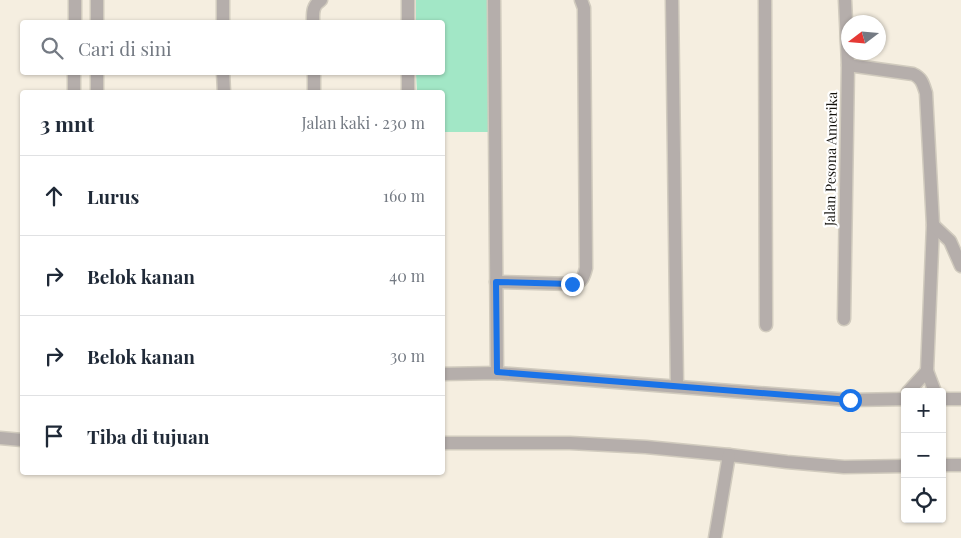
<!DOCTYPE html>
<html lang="id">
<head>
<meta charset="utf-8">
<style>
	body { margin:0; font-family:"Playfair Display",serif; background:#f6f6f7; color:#1f2937 }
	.controls { position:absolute; right:15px; bottom:15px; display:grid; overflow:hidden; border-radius:5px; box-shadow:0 1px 4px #0004 }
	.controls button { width:45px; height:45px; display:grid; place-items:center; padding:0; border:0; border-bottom:1px solid #e0e1e3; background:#fff; color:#1f2937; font:25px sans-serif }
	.compass { position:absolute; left:841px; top:15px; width:45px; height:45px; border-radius:50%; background:#fff; box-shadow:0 1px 4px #0004; rotate:254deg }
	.stop { position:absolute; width:15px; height:15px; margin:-11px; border:4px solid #1a73e8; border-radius:50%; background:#fff }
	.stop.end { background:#1a73e8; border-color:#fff; box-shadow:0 1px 5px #0008 }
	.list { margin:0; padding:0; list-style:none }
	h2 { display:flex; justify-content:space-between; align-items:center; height:65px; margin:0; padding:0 20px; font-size:21px }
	h2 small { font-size:16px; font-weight:400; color:#747a83 }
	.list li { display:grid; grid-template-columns:32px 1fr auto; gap:15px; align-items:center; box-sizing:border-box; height:80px; padding:0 20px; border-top:1px solid #e0e1e3 }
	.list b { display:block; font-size:19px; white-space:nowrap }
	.list em { font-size:16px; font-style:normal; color:#747a83 }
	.icon { flex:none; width:28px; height:28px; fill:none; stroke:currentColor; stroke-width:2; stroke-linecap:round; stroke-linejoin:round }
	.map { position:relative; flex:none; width:961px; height:538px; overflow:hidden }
	.search { position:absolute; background:#fff; box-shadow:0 1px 4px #0004; left:20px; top:20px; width:425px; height:55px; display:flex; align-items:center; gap:12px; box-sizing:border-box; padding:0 18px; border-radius:5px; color:#747a83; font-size:19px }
	.panel { position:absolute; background:#fff; box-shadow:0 1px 4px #0004; left:20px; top:90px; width:425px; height:385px; border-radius:5px }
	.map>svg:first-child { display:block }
	.green { fill:#a2e7c6 }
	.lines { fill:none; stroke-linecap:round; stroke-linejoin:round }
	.street-casing { stroke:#d1cbbe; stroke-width:15 }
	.street { stroke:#b5aeab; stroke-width:12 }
	.route { stroke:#1a73e8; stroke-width:6 }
	.labels { text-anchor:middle; stroke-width:4.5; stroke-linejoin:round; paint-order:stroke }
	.street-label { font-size:14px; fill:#14120d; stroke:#fff }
</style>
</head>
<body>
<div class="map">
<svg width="961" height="538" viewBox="0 0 961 538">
	<rect width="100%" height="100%" fill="#f5eee0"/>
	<!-- green -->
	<polygon class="green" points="416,0 491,0 492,132 443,132 442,92 417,92 416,73 442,72 442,22 416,22"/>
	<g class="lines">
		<!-- street casing -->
		<g class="street-casing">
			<g id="street">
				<polyline points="97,0 97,22"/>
				<polyline points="223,0 223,22"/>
				<polyline points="494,0 497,373"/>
				<polyline points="672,0 677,386"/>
				<polyline points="765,0 766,325"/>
				<polyline points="75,22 75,0"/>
				<path d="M313 22C313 13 312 6 321 0"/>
				<polyline points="408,22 408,0"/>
				<path d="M848 65 913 74C922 78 923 84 926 93L933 225 927 371"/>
				<polyline points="97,72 97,92"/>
				<polyline points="223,72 224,92"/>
				<polyline points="314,72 314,92"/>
				<polyline points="74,92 74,72"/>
				<polyline points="408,92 408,72"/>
				<polyline points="933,225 950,241 961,266"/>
				<path d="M496 282 573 284C582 283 584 276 586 268L584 8 581 0"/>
				<polyline points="844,319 848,65 845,0"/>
				<polyline points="442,374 497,373 850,400 905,399"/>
				<polyline points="908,392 927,371 935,392"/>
				<polyline points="942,399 961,399"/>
				<polyline points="0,438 22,440"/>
				<polyline points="442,443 570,443 646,447 729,455 787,462 844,467 905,466"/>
				<polyline points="942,465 961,465"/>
				<polyline points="715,538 729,455"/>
			</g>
		</g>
		<!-- street -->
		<use href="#street" class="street"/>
	</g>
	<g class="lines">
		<!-- route -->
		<polyline class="route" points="572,284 496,282 497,372 850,400"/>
	</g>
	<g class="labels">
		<!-- street labels -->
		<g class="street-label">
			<text transform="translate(831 159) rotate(-89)" y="5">Jalan Pesona Amerika</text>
		</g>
	</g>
</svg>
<div class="controls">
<button>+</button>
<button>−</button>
<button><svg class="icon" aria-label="locate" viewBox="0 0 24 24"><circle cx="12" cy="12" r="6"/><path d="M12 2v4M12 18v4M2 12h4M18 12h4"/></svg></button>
</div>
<svg class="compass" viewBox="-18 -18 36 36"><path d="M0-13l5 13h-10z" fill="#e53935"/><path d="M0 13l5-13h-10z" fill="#747a83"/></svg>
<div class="stop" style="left:850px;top:400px"></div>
<div class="stop end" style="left:572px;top:284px"></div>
<div class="search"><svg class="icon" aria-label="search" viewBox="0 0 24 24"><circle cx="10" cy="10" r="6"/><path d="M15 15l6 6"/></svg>Cari di sini</div>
<section class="panel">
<h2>3 mnt<small>Jalan kaki · 230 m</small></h2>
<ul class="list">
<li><svg class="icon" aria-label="ahead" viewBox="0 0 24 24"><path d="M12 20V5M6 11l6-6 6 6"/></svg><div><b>Lurus</b></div><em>160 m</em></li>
<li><svg class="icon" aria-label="right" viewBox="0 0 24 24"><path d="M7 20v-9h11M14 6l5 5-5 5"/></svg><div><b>Belok kanan</b></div><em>40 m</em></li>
<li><svg class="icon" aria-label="right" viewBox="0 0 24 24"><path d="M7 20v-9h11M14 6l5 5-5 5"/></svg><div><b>Belok kanan</b></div><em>30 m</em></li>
<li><svg class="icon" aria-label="arrive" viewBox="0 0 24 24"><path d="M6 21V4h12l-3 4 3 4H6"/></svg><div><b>Tiba di tujuan</b></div></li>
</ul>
</section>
</div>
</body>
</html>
